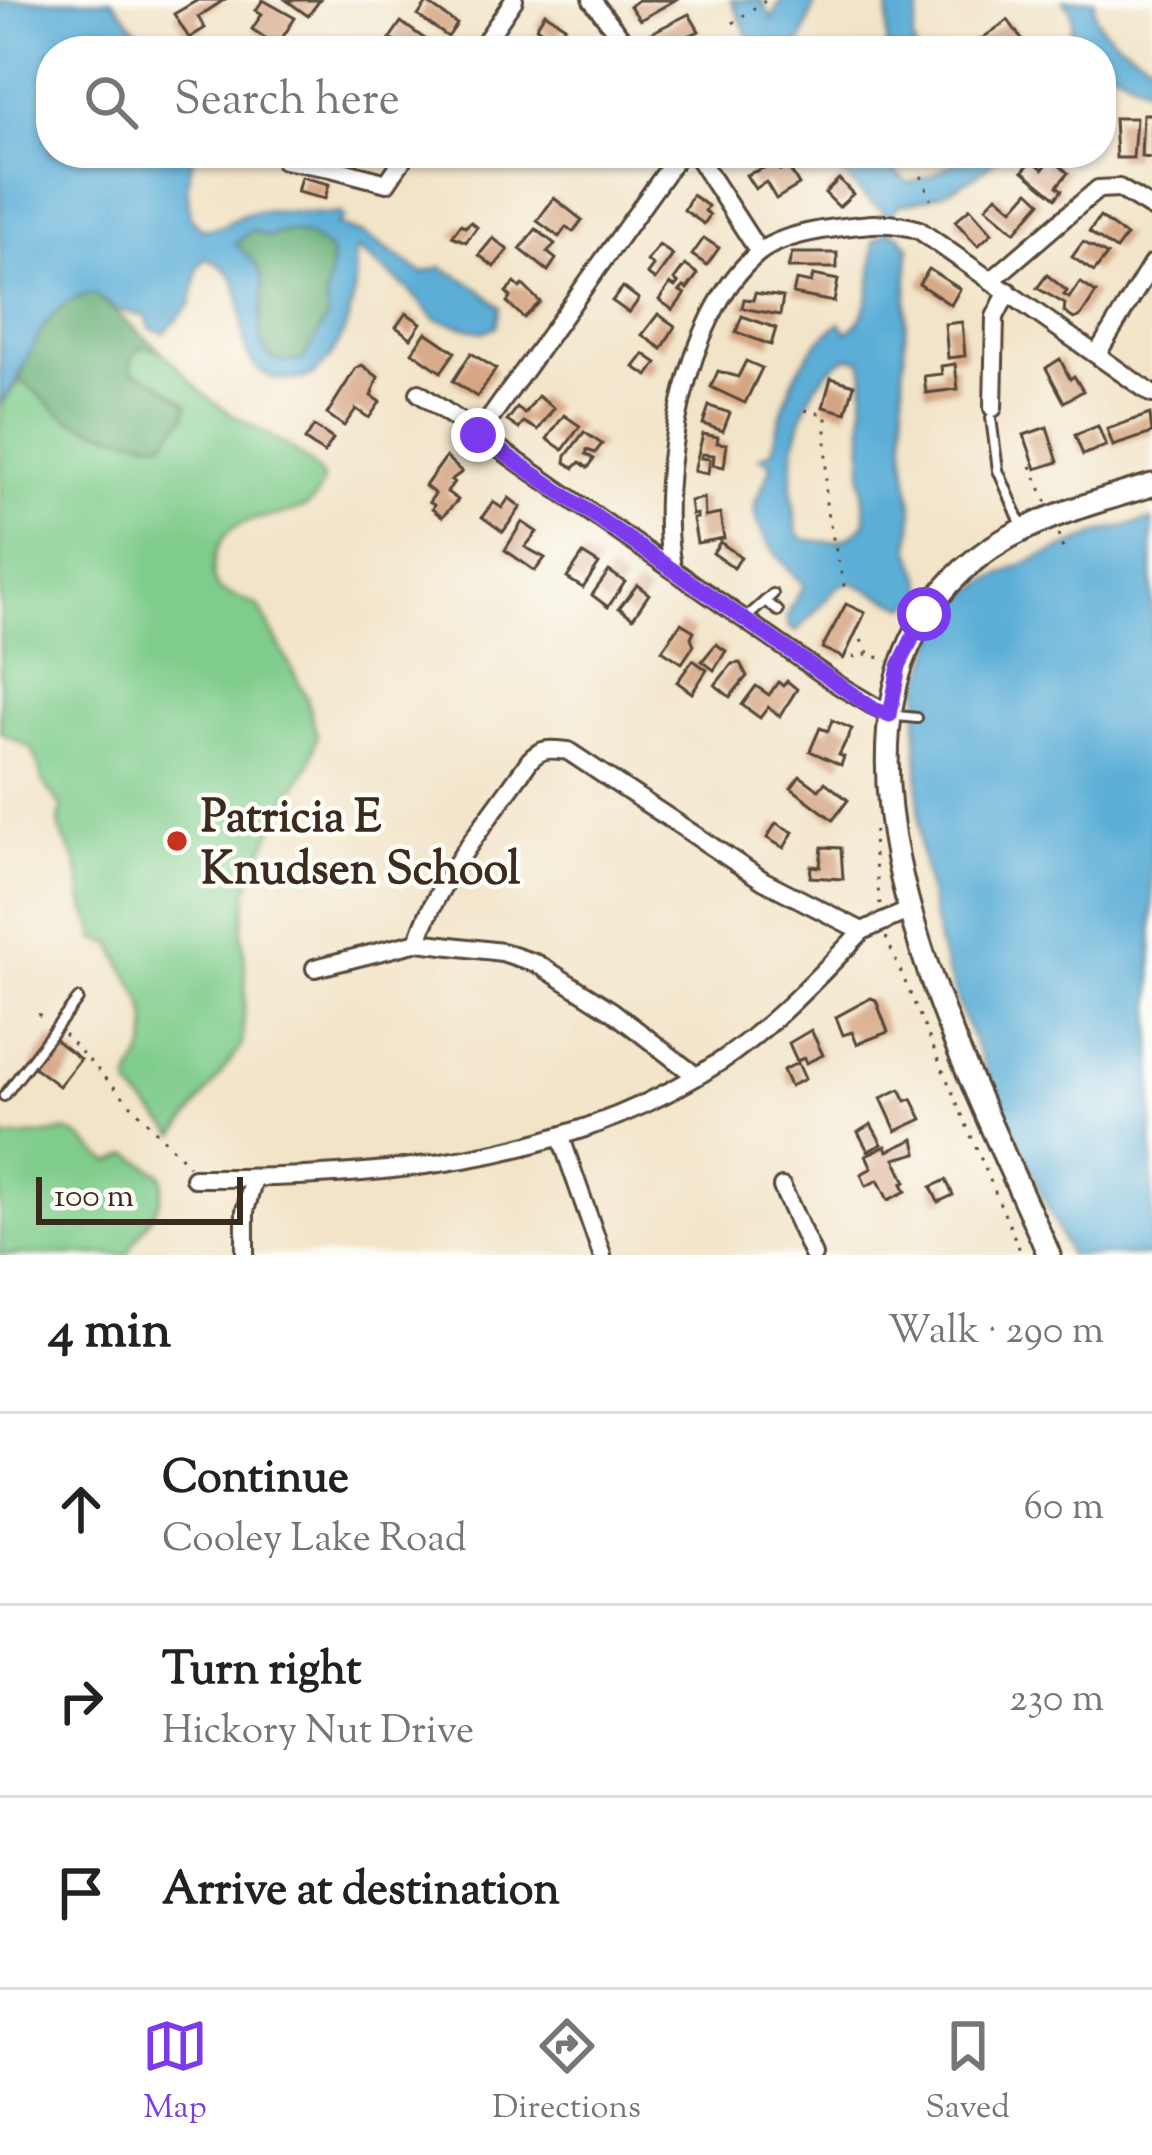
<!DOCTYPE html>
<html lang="en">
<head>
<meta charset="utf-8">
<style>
	body { margin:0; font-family:"Sorts Mill Goudy",serif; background:#f2f2f2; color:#222 }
	.scale { position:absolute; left:36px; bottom:30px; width:207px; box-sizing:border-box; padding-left:12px; border:6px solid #3b2a1e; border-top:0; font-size:33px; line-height:42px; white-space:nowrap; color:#3b2a1e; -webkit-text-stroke:9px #fdfcf7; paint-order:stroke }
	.stop { position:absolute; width:36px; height:36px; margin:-27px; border:9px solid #7c3aed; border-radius:50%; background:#fff }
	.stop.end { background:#7c3aed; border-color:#fff; box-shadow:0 3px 12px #0008 }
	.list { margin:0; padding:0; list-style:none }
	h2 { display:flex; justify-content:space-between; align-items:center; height:156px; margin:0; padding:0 48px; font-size:51px }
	h2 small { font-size:39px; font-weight:400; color:#767676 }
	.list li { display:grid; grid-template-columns:78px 1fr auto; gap:36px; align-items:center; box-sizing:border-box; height:192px; padding:0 48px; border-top:3px solid #e0e0e0 }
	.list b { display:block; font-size:45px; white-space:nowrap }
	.list p { margin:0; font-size:39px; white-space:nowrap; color:#767676 }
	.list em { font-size:39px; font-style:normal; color:#767676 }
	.icon { flex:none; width:66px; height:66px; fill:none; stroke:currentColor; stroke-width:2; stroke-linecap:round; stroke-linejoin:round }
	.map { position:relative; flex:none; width:1152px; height:1255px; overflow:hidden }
	.search { position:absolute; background:#fff; box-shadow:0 3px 9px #0004; left:36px; right:36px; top:36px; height:132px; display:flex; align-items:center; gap:30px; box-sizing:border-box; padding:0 42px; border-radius:48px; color:#767676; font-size:45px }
	.sheet { height:732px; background:#fff }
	nav { display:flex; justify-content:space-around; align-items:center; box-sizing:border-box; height:168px; border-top:3px solid #e0e0e0; background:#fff; font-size:33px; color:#767676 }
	nav a { display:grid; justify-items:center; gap:6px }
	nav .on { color:#7c3aed }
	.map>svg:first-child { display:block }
	.green { fill:#7fcc8b; stroke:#5d7b54; stroke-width:3 }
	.forest { fill:#67b077; stroke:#516d4a; stroke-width:3 }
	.water { fill:#5caed7; stroke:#4c6c7a; stroke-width:3; fill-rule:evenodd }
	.building { fill:#d5a482 }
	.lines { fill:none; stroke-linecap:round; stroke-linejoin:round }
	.lane-casing { stroke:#564638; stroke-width:14 }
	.street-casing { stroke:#564638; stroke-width:22 }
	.secondary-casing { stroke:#564638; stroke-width:27 }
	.path { stroke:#564638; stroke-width:3; stroke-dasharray:3 9; stroke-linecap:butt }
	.lane { stroke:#fff; stroke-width:8 }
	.street { stroke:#fff; stroke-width:16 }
	.secondary { stroke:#fff; stroke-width:21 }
	.route { stroke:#7c3aed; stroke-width:15 }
	.poi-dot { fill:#c8321e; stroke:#fdfcf7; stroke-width:4.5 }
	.labels { text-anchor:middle; stroke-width:9; stroke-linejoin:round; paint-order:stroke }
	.poi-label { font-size:45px; font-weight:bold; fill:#3b2a1e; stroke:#fdfcf7; text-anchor:start }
</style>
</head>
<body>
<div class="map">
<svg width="1152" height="1255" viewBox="0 0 1152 1255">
	<rect width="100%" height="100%" fill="#fdfcf7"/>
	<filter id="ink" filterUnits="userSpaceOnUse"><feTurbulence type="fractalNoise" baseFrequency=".00833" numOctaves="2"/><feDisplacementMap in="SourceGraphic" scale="24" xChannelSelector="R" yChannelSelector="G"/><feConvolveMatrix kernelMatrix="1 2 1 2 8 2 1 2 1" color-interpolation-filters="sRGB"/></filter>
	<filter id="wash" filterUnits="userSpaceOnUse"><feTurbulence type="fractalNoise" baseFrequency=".004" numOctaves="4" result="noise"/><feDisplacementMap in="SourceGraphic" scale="48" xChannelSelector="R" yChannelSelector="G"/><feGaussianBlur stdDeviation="2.7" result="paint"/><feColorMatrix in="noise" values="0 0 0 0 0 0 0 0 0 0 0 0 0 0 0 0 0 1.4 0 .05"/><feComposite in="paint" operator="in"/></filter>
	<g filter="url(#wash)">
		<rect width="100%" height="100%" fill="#f2e4c8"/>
		<!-- green -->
		<g class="green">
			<path d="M147 345C170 352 186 379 204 394 241 427 293 438 323 478 313 539 236 493 216 553 212 567 211 576 218 589L259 607 306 696 317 735 310 764 286 801 254 868 247 893 242 932 246 977 242 1045 176 1135 130 1089C128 1070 143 1062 146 1045 154 998 125 981 113 944L95 939C95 924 86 916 83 902 81 889 81 875 76 862 68 841 53 832 62 808L43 782 33 749 0 732V405L20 381C36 390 45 401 59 412 81 430 119 434 146 441L185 417 188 404 156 381 132 371C130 358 133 349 147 345Z"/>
			<path d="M61 1131C87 1133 90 1153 111 1162L130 1154 162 1175C167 1210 139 1226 128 1255H0V1137C8 1138 52 1135 61 1131Z"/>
		</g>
		<!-- forest -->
		<g class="forest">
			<path d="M252 230 268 237C294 225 315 235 332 255L326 300 328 317 302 361 279 362C247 345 266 316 262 288 260 275 242 255 235 243Z"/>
			<path d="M94 294 159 349 140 347 130 361 132 371 156 381 188 404 185 417 163 442C137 441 79 429 58 412 44 401 36 389 20 381 29 344 52 298 94 294Z"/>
		</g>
		<!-- water -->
		<g class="water">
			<path d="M0 0H112L155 51H51V153H194L187 185 190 217 202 229C225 231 236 213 255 212 284 209 313 216 341 213L344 218 337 225 366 235 422 273 441 267 477 287 500 307 496 326 483 332 435 319 407 288 358 250 354 253C360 293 346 349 313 375 297 381 282 383 267 375 230 355 250 312 234 281 229 269 216 263 205 258L198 268 191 304 164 333 150 328 147 317 117 310 94 294C36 299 31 371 0 405ZM252 230 268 237C293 225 314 235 332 255L326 300 328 317 302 361 279 362C242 343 271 303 260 273 255 260 244 253 235 243Z"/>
			<polygon points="731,0 761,0 773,20 780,0 816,0 798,51 756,51"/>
			<polygon points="889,0 921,0 913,39 916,51 886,51"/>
			<path d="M1063 0H1095C1089 30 1129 49 1152 62V91L1101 63V51H1062C1070 32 1081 18 1063 0Z"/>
			<path d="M821 153H898L896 173 908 183 934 175 968 153H1003C973 182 940 199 899 205L893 212 892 234 899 235 909 247 903 379 905 456 913 514 910 548 926 591 950 609 987 581 1024 564 1105 531 1152 520V1255H1069L962 1014 939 946 920 846 917 725 920 689 940 625 919 600 906 607 851 582 839 586 796 632 789 627 787 616 804 584C787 571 747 523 756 501 761 488 768 478 772 464L760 457 773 450C782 402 797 353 840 323L847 332C872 320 873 265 874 240L885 234 883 209 871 203ZM848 357 861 360 864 372 862 479 866 522C852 539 838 544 817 541 810 539 806 542 800 536 795 530 795 516 794 508 786 460 800 380 848 357Z"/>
		</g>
		<g id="blocks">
			<!-- building -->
			<g class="building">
				<polygon points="198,0 224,0 198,17 205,28 189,38 174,14"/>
				<polygon points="263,0 295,18 277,46 252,29 262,14 256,10"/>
				<polygon points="286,0 320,0 308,16"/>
				<polygon points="638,0 675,0 640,20 630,6"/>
				<polygon points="427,3 457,24 448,37 418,16"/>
				<polygon points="545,13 565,26 556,40 536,27"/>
				<polygon points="689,14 699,31 657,51 647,35"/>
				<polygon points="1008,20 1030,51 984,51 977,42"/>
				<polygon points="401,22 429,42 427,45 435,51 409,51 390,38"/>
				<polygon points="537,34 555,46 552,51 524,48"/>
				<polygon points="1143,114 1152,114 1152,158 1141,157"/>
				<polygon points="1114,118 1136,118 1133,158 1116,158"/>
				<polygon points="1051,158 1068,173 1057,186 1062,190 1056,198 1023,171 1032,160 1043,169"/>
				<polygon points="776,163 780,170 787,165 799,185 776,199 766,182 755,189 746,175"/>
				<polygon points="301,177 329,184 325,199 297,192"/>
				<polygon points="839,179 853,194 839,207 825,193"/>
				<polygon points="1029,191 1041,202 1015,232 986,207 997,195 1013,209"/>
				<polygon points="692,195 708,206 705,211 710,215 704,224 684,210"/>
				<polygon points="554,198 582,220 573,232 566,227 559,237 537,221"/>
				<polygon points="970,208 992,233 978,246 955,221"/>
				<polygon points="1100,217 1126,236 1116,250 1089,232"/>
				<polygon points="471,222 477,227 466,242 452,236 461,224 465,227"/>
				<polygon points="536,229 555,244 547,252 556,259 548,271 520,249"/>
				<polygon points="493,238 508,250 494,267 479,255"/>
				<polygon points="704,238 719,248 707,265 692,255"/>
				<polygon points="1083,242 1107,255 1094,272 1072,257"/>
				<polygon points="659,245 673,255 655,280 647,274 653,266 647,261"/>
				<polygon points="792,253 837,253 837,268 788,268"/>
				<polygon points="685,265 698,274 687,289 684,287 680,291 685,294 673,310 659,300 670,284 675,287 678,283 674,280"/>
				<polygon points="929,269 960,289 951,305 919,284"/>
				<polygon points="813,275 838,280 834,302 793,294 796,280 811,283"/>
				<polygon points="1047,275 1067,291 1064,295 1069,298 1080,282 1096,293 1081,316 1074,319 1064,312 1065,304 1037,288"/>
				<polygon points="515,283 520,288 523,285 540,302 524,318 507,302 511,297 506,292"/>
				<polygon points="623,287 639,299 629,313 612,301"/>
				<polygon points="755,293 783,297 780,315 742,308 744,299 753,300"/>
				<polygon points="406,313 421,323 411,338 396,327"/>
				<polygon points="658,314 675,326 662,349 642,335"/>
				<polygon points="742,316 776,328 771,345 736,332"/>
				<polygon points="962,322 965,356 948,358 945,324"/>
				<polygon points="426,332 455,352 441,372 412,352"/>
				<polygon points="471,353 496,369 477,397 453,381"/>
				<polygon points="644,354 657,363 648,376 634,367"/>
				<polygon points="1060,359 1070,379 1074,376 1083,391 1064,402 1046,368"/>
				<polygon points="746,361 762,368 745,403 711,387 718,371 738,377"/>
				<polygon points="955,364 958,389 926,393 924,376 942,374 941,366"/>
				<polygon points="362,365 378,377 371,396 380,402 369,418 356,409 344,426 327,414 356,368"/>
				<polygon points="831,378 854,385 846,413 823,407"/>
				<polygon points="538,396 554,408 538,430 524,422 519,429 507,421 517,408 525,414"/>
				<polygon points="709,406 730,413 723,431 703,424"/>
				<polygon points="1150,414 1152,433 1113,446 1107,429"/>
				<polygon points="564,415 580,426 563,450 547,439"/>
				<polygon points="314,426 333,439 324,453 305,440"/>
				<polygon points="1098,426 1106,446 1083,455 1075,435"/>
				<polygon points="1047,427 1058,462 1036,469 1024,435"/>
				<polygon points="584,432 602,444 595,453 587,450 586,454 594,459 588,468 580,462 574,468 565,462 566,456"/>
				<polygon points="703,434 718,437 717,443 727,444 724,467 713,465 714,455 702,454 701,458 710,459 708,474 694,471"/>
				<polygon points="446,457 462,472 451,480 454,482 447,492 458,500 442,517 432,509 434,505 429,502 435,494 425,486"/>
				<polygon points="509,498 521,507 503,532 482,517 493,502 502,508"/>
				<polygon points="704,498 705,517 720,514 724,538 697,543 693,519 697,518 697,514 692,515 690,501"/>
				<polygon points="522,522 537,532 525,547 545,558 535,571 505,550"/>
				<polygon points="720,542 741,557 734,568 713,553"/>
				<polygon points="583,554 599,564 583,588 567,578"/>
				<polygon points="609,571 625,582 608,607 592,595"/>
				<polygon points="637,585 649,594 633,618 619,608"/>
				<polygon points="846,604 865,613 844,658 822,648"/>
				<polygon points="681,623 694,631 691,637 694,645 682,663 662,650"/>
				<polygon points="716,644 726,651 714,670 702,661"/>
				<polygon points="693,660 707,670 692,693 677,682"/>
				<polygon points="740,663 747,676 730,697 715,685 732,664"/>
				<polygon points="787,681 797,689 780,716 768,707 760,718 742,705 756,686 769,695 778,682 783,686"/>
				<polygon points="832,720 852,729 839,755 844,757 841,765 810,751 820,728 828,731"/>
				<polygon points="800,776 819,790 825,782 848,800 833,820 791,788"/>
				<polygon points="776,823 793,832 784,848 767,838"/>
				<polygon points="822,847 841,848 843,879 810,877 811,866 820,867"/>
				<polygon points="871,998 876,1000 888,1032 857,1044 852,1032 843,1035 836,1017"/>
				<polygon points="811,1030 823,1055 806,1063 804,1058 797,1061 789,1043"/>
				<polygon points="52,1037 80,1059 59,1086 31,1065"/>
				<polygon points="798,1063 805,1079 790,1086 783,1070"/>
				<polygon points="900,1089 906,1101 912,1099 922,1119 896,1131 881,1098"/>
				<polygon points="871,1124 882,1144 868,1151 858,1132"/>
				<polygon points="914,1139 917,1153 895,1159 906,1182 902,1184 906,1191 888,1200 878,1180 866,1186 861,1174 872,1168 866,1155 886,1146 888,1151"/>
				<polygon points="946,1180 953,1195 938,1202 931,1187"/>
			</g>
		</g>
	</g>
	<g filter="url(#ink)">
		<use href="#blocks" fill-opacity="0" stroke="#564638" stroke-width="3"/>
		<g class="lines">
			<!-- lane casing -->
			<g class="lane-casing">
				<g id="lane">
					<polyline points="991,418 998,470 1023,528"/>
					<polyline points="765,601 778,611"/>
					<polyline points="746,618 773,594"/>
					<polyline points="897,716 917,718"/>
					<polyline points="4,1096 78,999"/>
				</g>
			</g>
			<!-- street casing -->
			<g class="street-casing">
				<g id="street">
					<polyline points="592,0 631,51"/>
					<polyline points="479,51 514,0"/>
					<polyline points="331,153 331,168 387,183 407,153"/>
					<polyline points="695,153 759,252"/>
					<polyline points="284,160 331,168"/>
					<polyline points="992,280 1098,189 1119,188 1152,208"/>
					<polyline points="1097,354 1152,264"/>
					<polyline points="419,393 840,686 889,715"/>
					<polyline points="993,408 995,317 1008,291"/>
					<polyline points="478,435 680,153"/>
					<path d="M672 567C656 479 685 315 757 254 776 238 812 231 836 228 866 224 890 220 919 230L1152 394"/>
					<path d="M418 942C436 880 493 814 530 760 542 747 551 749 568 751L764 881 862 931 908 911"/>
					<polyline points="315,968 418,942 502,952 538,964 612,1011 696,1076"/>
					<polyline points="561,1138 602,1255"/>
					<path d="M194 1178C374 1179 567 1164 721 1061 774 1025 818 977 862 931"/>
					<polyline points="782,1187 813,1255"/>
					<polyline points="245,1255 245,1211 254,1178"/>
				</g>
			</g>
			<!-- secondary casing -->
			<g class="secondary-casing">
				<path id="secondary" d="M1049 1255C972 1075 782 737 963 570 1015 522 1086 505 1152 485"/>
			</g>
			<!-- path -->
			<g class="path">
				<polyline points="733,23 766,0"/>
				<polyline points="921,176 931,199"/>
				<polyline points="805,410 826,415 826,508 845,590"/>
				<polyline points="1031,466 1047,503"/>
				<polyline points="1058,534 1063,549"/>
				<polyline points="861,640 869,654 888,661"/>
				<polyline points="841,659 867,654"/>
				<polyline points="875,830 873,847 880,904"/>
				<polyline points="886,937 1022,1255"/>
				<polyline points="38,1014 47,1020"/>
				<polyline points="64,1034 189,1166"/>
			</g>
			<!-- lane -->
			<use href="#lane" class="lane"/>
			<!-- street -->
			<use href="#street" class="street"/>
			<!-- secondary -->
			<use href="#secondary" class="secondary"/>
		</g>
	</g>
	<g class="lines" filter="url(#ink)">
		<!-- route -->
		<polyline class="route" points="478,435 874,709 890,715 899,666 924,614"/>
	</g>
	<!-- markers -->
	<circle class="poi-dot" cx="177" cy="841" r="12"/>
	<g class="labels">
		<!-- poi labels -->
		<g class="poi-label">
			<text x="201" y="831">Patricia E<tspan x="201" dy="52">Knudsen School</tspan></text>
		</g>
	</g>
</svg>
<div class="scale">100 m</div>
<div class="stop" style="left:924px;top:614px"></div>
<div class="stop end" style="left:478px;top:435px"></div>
<div class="search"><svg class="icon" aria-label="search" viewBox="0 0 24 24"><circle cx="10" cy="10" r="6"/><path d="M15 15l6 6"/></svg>Search here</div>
</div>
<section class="sheet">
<h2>4 min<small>Walk · 290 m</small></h2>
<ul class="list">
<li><svg class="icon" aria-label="ahead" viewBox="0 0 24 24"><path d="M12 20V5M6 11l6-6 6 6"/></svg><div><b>Continue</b><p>Cooley Lake Road</p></div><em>60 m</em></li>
<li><svg class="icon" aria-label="right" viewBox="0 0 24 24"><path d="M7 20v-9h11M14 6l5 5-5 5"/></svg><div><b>Turn right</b><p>Hickory Nut Drive</p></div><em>230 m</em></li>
<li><svg class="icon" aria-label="arrive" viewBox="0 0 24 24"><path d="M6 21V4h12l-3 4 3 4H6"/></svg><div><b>Arrive at destination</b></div></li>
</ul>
</section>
<nav>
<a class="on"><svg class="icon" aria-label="map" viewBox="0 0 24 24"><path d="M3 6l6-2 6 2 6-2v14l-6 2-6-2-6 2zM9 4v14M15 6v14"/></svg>Map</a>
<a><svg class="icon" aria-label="directions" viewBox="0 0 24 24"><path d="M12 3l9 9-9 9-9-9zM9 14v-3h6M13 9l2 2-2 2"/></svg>Directions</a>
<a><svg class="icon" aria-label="saved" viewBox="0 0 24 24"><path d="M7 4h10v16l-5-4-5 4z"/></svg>Saved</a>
</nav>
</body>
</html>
